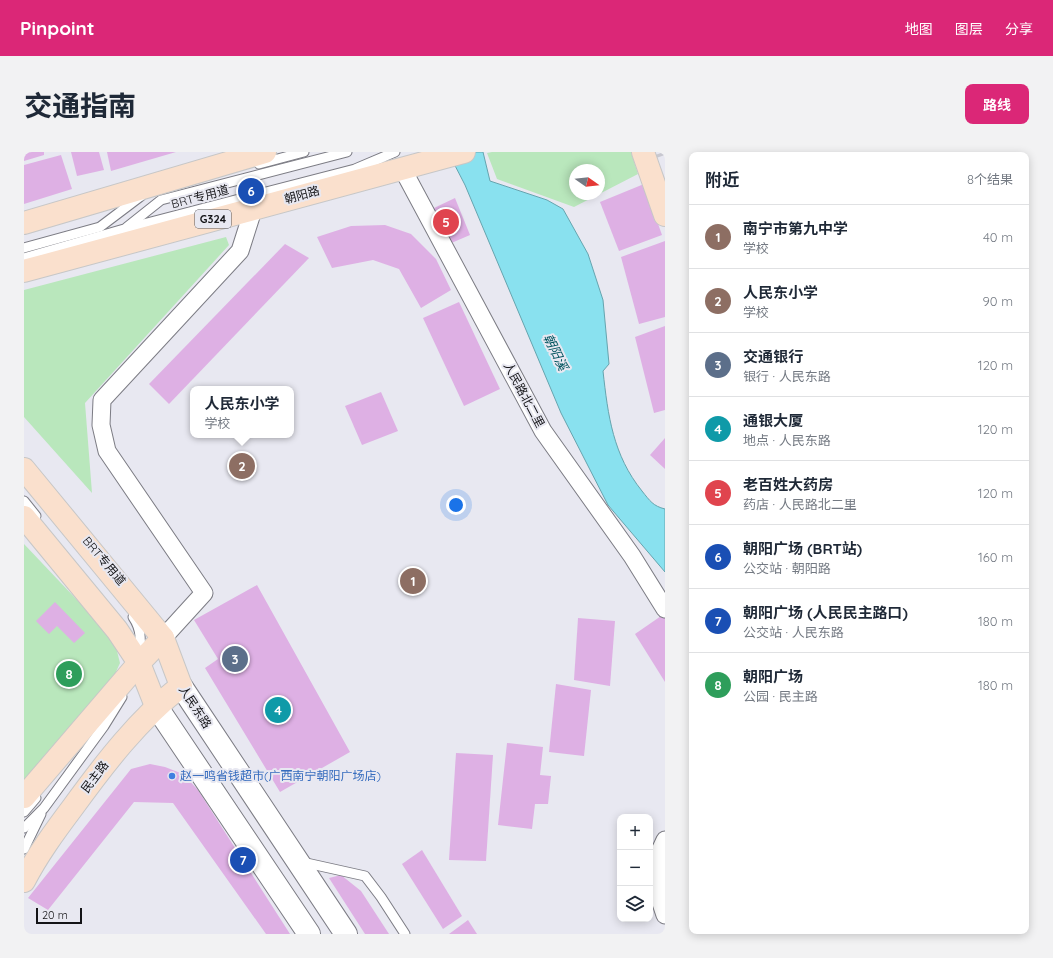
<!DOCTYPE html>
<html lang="zh">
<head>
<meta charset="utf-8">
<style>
	body { margin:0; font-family:Quicksand,"Noto Sans SC",sans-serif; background:#f2f2f3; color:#1f2937 }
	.controls { position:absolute; right:12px; bottom:12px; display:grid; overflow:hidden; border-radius:8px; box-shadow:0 2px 10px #0003 }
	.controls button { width:36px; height:36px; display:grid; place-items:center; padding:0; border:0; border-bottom:1px solid #e0e1e3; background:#fff; color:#1f2937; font:20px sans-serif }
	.compass { position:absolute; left:545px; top:12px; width:36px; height:36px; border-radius:50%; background:#fff; box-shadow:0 2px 10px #0003; rotate:104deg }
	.scale { position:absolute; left:12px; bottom:10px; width:46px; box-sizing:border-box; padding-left:4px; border:2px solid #141417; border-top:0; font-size:11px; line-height:14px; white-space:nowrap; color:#141417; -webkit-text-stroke:3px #e8e8f1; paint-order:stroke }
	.you { position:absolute; left:432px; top:353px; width:14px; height:14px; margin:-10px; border:3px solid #fff; border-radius:50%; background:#1a73e8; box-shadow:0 0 0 6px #1a73e833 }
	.badge { display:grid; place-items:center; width:26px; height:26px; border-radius:50%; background:#db2777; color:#fff; font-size:13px; font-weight:700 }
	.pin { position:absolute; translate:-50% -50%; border:2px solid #fff; box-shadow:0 1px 4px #0006 }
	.popup { position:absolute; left:166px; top:234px; width:104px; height:52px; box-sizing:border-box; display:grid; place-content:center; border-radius:8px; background:#fff; filter:drop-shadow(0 1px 3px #0005); font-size:13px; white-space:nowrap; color:#747a83 }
	.popup b { font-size:15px; color:#1f2937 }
	.popup::after { content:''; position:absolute; left:50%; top:100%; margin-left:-8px; border:8px solid transparent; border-top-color:#fff }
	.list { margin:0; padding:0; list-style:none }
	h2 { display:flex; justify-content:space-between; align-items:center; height:52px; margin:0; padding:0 16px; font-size:17px }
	h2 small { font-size:13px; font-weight:400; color:#747a83 }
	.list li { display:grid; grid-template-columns:26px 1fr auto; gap:12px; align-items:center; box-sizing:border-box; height:64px; padding:0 16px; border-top:1px solid #e0e1e3 }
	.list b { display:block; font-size:15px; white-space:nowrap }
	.list p { margin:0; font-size:13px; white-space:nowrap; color:#747a83 }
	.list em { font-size:13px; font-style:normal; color:#747a83 }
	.icon { flex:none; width:22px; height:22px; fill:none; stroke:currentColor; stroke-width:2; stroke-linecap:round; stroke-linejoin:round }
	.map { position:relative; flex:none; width:641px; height:782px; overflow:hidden; border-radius:8px }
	header { display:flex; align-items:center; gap:24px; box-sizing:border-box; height:56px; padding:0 20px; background:#db2777; color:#fff }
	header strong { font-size:19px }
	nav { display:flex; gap:22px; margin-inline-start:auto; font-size:14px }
	.intro { display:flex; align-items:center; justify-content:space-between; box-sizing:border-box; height:96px; padding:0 24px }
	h1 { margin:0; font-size:28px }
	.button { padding:10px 18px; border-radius:8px; background:#db2777; color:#fff; font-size:14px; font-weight:700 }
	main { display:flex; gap:24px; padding:0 24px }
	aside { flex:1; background:#fff; border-radius:8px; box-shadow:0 2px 10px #0003 }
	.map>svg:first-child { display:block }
	.green { fill:#b9e7bc; fill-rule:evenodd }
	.water { fill:#89e1ef; stroke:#66a4ae }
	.building { fill:#deb0e4 }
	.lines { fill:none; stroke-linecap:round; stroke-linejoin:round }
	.secondary-tunnel { stroke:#c8c8d0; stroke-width:22; stroke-dasharray:22 11; stroke-linecap:butt }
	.lane-casing { stroke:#7c7c84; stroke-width:11 }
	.street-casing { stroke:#7c7c84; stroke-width:19 }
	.secondary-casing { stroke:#7c7c84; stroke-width:24 }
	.primary-casing { stroke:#c7c7c7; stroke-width:24 }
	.lane { stroke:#fff; stroke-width:9 }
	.street { stroke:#fff; stroke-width:17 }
	.secondary { stroke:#fff; stroke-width:22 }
	.primary { stroke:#fae0cd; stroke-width:22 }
	.shop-dot { fill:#3f7fe0; stroke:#e8e8f1; stroke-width:1.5 }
	.labels { text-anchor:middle; stroke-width:4; stroke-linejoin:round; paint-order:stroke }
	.shield { fill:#e8e8f1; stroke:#545458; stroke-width:1 }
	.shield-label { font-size:11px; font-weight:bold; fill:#141417 }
	.street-label { font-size:12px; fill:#141417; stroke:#e8e8f1 }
	.shop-label { font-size:12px; fill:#366cbe; stroke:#e8e8f1; text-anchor:start }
	.water-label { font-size:13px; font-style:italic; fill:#03555f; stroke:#e8e8f1 }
</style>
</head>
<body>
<header>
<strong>Pinpoint</strong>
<nav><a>地图</a><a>图层</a><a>分享</a></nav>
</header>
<div class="intro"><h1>交通指南</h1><a class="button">路线</a></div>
<main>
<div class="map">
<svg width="641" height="782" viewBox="0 0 641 782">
	<rect width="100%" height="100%" fill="#e8e8f1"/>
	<!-- green -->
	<g class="green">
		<path d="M468 0H607L614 22 550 55 473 27 463 1ZM551 18H575V42H551Z"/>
		<polygon points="202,85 205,93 61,251 68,341 0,265 0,138"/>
		<polygon points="0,392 90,487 96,511 86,533 0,636"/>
	</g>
	<!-- water -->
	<path class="water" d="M424 0H459L466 29 523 48 539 57 564 102 579 148 585 212 579 219C584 264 589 303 618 339 626 349 629 354 641 357V420L584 353 537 261 441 33Z"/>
	<!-- building -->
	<g class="building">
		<polygon points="0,0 20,0 20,3 0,9"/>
		<polygon points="47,0 75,0 80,18 53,24"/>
		<polygon points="83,0 152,0 87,19"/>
		<polygon points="37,3 48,37 0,52 0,13"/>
		<polygon points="620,32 638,83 595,99 576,50"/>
		<polygon points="431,46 446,83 425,92 410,56"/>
		<polygon points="361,73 387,82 412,107 427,138 397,156 375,117 349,108 308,116 293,85 327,74"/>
		<polygon points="641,89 641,165 615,172 597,105"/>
		<polygon points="261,92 285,106 145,252 125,232"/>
		<polygon points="435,150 476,237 440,254 399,166"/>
		<polygon points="641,174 641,258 630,261 611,185"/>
		<polygon points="357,240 374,279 338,293 321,254"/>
		<polygon points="641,286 641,317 626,303"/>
		<polygon points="233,433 326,600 256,640 181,516 194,507 170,468"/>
		<polygon points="31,450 61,481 50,491 33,474 25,482 12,469"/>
		<polygon points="640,462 641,465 641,530 611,482"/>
		<polygon points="554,466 591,469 586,534 550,528"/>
		<polygon points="532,532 567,538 560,604 525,600"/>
		<polygon points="483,591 519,595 516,623 527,624 524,652 511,652 508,677 474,673"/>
		<polygon points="432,601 469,603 462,709 425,708"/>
		<polygon points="126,612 141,615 159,622 174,638 266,782 242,782 149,651 110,650 24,758 4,746 107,617"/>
		<polygon points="398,698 438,764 419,777 378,712"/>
		<polygon points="317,723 337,739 365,782 341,782 305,726"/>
		<polygon points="444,768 453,782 425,782"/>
	</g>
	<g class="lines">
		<!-- secondary-tunnel -->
		<polyline class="secondary-tunnel" points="640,0 641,3"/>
		<!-- lane casing -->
		<g class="lane-casing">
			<g id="lane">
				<polyline points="235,12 280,0"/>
				<polyline points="103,75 137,48 323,0"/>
				<polyline points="0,96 76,75 117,44"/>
				<polyline points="0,106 100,77 331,17 371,0"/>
				<polyline points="0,349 12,364"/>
				<path d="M109 465C118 478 117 490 115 506"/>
				<polyline points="0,660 12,646"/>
				<polyline points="0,676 20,656 80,574 98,545"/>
				<polyline points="0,697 17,662"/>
				<polyline points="278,710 341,724 357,745 381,782"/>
			</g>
		</g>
		<!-- street casing -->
		<g class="street-casing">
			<g id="street">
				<polyline points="378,16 519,279 608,404 641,457"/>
				<polyline points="139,486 180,441 83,299 77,273 78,248 216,99 230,55"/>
				<polyline points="641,688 634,703 634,742 641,763"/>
			</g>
		</g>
		<!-- secondary casing -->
		<g class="secondary-casing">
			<g id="secondary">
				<polyline points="157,534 322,782"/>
				<polyline points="132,554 285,782"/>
			</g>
		</g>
		<!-- primary casing -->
		<g class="primary-casing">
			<g id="primary">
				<polyline points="619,0 641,63"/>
				<polyline points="0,71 241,0"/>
				<polyline points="0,119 440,0"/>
				<path d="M0 317 139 486 157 534C114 568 81 611 49 655 31 679 14 702 0 729"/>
				<polyline points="0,365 93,478 115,511 132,554"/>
				<polyline points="0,645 115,511 139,486"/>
			</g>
		</g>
		<!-- lane -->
		<use href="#lane" class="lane"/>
		<!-- street -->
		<use href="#street" class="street"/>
		<!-- secondary -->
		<use href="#secondary" class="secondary"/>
		<!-- primary -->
		<use href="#primary" class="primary"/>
	</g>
	<!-- markers -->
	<circle class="shop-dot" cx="148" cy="624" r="4"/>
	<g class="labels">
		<!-- shield labels -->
		<rect class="shield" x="171" y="58" width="36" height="18" rx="3"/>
		<g class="shield-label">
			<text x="189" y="71">G324</text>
		</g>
		<!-- street labels -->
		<g class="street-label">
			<text transform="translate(278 43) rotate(-15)" y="4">朝阳路</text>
			<text transform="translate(176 45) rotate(-15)" y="4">BRT专用道</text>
			<text transform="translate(500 243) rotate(62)" y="4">人民路北二里</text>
			<text transform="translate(80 409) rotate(50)" y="4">BRT专用道</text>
			<text transform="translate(171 555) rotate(57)" y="4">人民东路</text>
			<text transform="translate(71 625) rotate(-53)" y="4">民主路</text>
		</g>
		<!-- shop labels -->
		<g class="shop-label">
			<text x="156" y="628">赵一鸣省钱超市(广西南宁朝阳广场店)</text>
		</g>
		<!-- water labels -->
		<g class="water-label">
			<text transform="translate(532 200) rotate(64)" y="5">朝阳溪</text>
		</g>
	</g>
</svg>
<div class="controls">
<button>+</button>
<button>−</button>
<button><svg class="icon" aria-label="layers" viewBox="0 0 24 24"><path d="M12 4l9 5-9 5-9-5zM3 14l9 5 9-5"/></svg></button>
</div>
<svg class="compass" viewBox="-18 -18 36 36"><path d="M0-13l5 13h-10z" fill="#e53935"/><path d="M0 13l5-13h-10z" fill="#747a83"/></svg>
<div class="scale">20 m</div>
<div class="you"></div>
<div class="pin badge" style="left:389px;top:429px;background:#8d6e63">1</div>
<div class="pin badge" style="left:218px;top:314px;background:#8d6e63">2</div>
<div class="popup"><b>人民东小学</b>学校</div>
<div class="pin badge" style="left:211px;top:507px;background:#5c6f8a">3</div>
<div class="pin badge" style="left:254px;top:558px;background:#0f9aa8">4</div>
<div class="pin badge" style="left:422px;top:70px;background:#e0444e">5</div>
<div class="pin badge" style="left:227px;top:39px;background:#1a4fb4">6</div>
<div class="pin badge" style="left:219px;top:708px;background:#1a4fb4">7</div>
<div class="pin badge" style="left:45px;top:522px;background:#2e9e5b">8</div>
</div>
<aside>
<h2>附近<small>8个结果</small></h2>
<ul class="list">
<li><span class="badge" style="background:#8d6e63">1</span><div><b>南宁市第九中学</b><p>学校</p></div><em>40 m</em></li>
<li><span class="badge" style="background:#8d6e63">2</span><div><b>人民东小学</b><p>学校</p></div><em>90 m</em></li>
<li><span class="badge" style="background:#5c6f8a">3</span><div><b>交通银行</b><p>银行 · 人民东路</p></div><em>120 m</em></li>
<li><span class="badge" style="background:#0f9aa8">4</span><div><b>通银大厦</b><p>地点 · 人民东路</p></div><em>120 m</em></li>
<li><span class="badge" style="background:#e0444e">5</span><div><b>老百姓大药房</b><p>药店 · 人民路北二里</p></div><em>120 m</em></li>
<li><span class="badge" style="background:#1a4fb4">6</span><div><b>朝阳广场 (BRT站)</b><p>公交站 · 朝阳路</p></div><em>160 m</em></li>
<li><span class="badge" style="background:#1a4fb4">7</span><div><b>朝阳广场 (人民民主路口)</b><p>公交站 · 人民东路</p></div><em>180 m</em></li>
<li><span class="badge" style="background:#2e9e5b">8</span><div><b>朝阳广场</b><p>公园 · 民主路</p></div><em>180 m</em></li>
</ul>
</aside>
</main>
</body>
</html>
